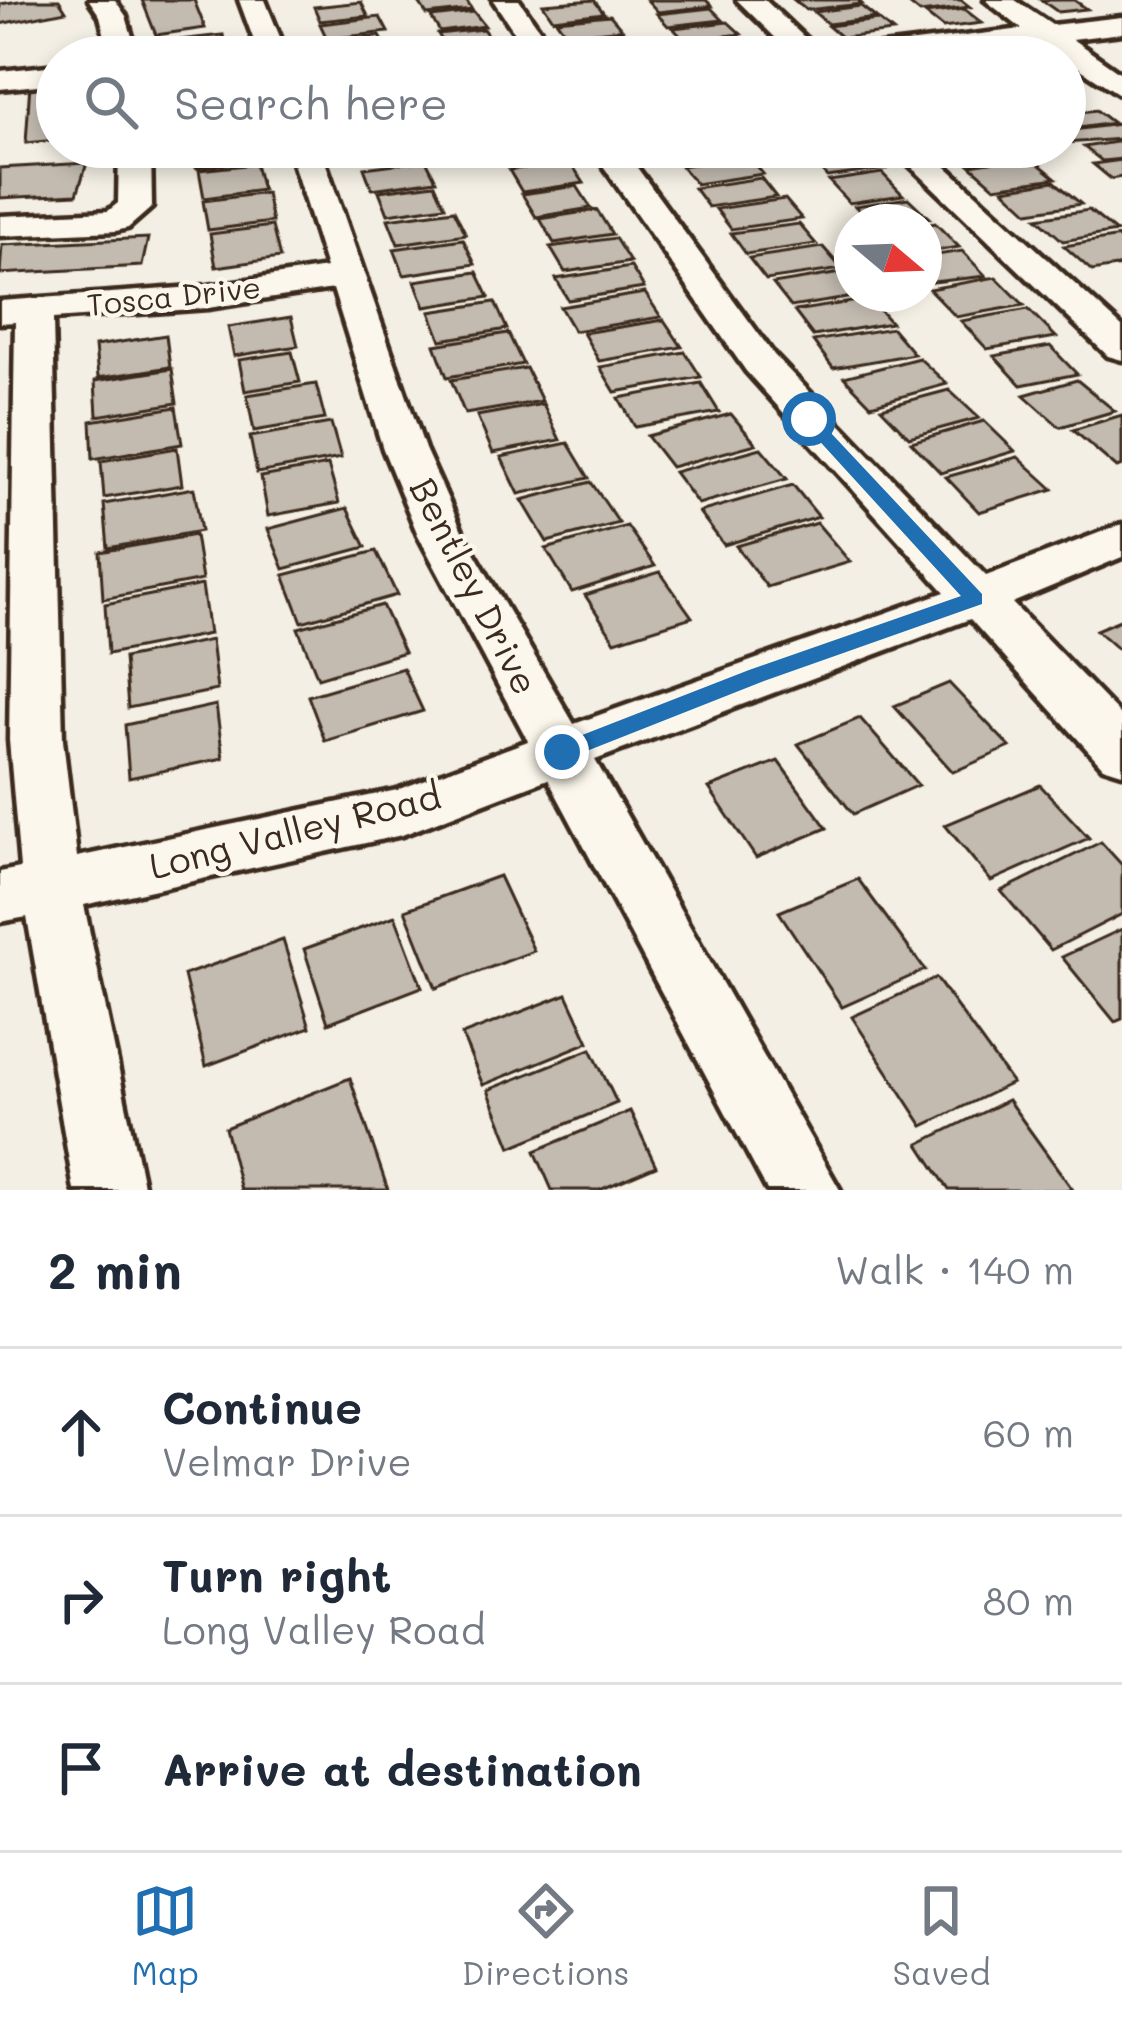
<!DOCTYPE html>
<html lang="en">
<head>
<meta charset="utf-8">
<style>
	body { margin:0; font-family:Mali,sans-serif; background:#f2f2f3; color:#1f2937 }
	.compass { position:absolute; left:834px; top:204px; width:108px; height:108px; border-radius:50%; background:#fff; box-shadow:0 6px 18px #0003; rotate:109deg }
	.stop { position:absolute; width:36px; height:36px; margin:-27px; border:9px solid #1f6fb2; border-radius:50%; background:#fff }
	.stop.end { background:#1f6fb2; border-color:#fff; box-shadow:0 3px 12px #0008 }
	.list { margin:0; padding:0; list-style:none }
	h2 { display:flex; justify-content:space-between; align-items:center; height:156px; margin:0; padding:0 48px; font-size:51px }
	h2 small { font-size:39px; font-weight:400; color:#747a83 }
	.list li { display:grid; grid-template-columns:78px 1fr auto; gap:36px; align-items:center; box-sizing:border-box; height:168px; padding:0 48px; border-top:3px solid #e0e1e3 }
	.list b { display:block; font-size:45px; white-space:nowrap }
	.list p { margin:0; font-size:39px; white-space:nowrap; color:#747a83 }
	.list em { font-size:39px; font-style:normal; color:#747a83 }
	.icon { flex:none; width:66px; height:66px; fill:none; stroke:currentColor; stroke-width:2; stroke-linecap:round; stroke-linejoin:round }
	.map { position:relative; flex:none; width:1122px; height:1190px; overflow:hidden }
	.search { position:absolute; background:#fff; box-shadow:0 6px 18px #0003; left:36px; right:36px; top:36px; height:132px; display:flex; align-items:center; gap:30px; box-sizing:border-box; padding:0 42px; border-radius:66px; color:#747a83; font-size:45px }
	.sheet { height:660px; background:#fff }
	nav { display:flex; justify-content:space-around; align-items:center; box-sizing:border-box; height:168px; border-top:3px solid #e0e1e3; background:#fff; font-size:33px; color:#747a83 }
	nav a { display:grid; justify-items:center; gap:6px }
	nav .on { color:#1f6fb2 }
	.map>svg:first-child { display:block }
	.building { fill:#c3bbb0; stroke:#3b2a1e; stroke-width:3 }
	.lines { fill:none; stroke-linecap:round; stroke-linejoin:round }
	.minor-casing { stroke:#3b2a1e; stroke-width:9 }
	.minor { fill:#fbf7ec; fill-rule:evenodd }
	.route { fill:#1f6fb2 }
	.labels { text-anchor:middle; stroke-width:9; stroke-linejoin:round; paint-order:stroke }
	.far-street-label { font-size:30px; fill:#3b2a1e; stroke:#fbf7ec }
	.street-label { font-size:36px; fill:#3b2a1e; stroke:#fbf7ec }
</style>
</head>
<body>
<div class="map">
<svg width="1122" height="1190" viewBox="0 0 1122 1190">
	<rect width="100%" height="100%" fill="#f3efe4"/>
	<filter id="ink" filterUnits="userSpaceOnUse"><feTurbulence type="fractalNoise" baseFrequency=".00833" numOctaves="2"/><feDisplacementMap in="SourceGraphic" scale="24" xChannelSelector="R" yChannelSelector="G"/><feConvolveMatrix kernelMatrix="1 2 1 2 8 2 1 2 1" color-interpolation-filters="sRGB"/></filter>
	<g filter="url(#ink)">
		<!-- building -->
		<g class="building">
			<polygon points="25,0 59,0 66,11 0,24 0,4"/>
			<polygon points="142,0 194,0 205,28 156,35"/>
			<polygon points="466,0 472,10 427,15 419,3"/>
			<polygon points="594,0 604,13 553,19 543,4"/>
			<polygon points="647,0 706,0 712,6 658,12"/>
			<polygon points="794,0 858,0 862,4 806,10"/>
			<polygon points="904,0 961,0 970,7 920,13"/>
			<polygon points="1041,0 1074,0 1087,9 1058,12"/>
			<polygon points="361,2 368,16 320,21 314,7"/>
			<polygon points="861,6 876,18 828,24 814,12"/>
			<polygon points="711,8 723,20 668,26 657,14"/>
			<polygon points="964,9 982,23 943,28 925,14"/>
			<polygon points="474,12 485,26 440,32 431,17"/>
			<polygon points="610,15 622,29 567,35 556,20"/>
			<polygon points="380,17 388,32 327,39 320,24"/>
			<polygon points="878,20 893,32 842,38 828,26"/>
			<polygon points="728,22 741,34 685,41 673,28"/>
			<polygon points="483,29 492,41 446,47 438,34"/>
			<polygon points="621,30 633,46 581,52 570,36"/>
			<polygon points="223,35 229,57 173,57 170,41"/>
			<polygon points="380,36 388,50 330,57 324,42"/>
			<polygon points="739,37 752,50 694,57 682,43"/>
			<polygon points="496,45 504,57 452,57 448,51"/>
			<polygon points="633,47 641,57 583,54"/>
			<polygon points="57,81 57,140 26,143 30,83"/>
			<polygon points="1096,110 1113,123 1065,130 1065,114"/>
			<polygon points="1119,124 1122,139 1065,143 1065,131"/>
			<polygon points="1122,141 1122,159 1102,161 1084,147"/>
			<polygon points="193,147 246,147 250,161 196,168"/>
			<polygon points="362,147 424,147 428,155 368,162"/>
			<polygon points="503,147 554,147 562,160 514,166"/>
			<polygon points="666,147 733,147 740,155 678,163"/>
			<polygon points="958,147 1017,147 1023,152 972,160"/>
			<polygon points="867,150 886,169 827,177 810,158"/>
			<polygon points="748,156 763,174 696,184 681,166"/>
			<polygon points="1029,156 1056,178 995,187 970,165"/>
			<polygon points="426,160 436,180 372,189 364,168"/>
			<polygon points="1122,160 1122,177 1111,179 1093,164"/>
			<polygon points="570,162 584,183 522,192 509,170"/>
			<polygon points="87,163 77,194 0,198 0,168"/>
			<polygon points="255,164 262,190 204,198 199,170"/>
			<polygon points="882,173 903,195 849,203 829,181"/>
			<polygon points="761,178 776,197 708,207 694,188"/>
			<polygon points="1054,181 1081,204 1029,212 1004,189"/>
			<polygon points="435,184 445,206 388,214 379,191"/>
			<polygon points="577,186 591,208 536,217 522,194"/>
			<polygon points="266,193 272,222 208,230 203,201"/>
			<polygon points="908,198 929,218 870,222 855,206"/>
			<polygon points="785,199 802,219 731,229 716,209"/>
			<polygon points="454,210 466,234 398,244 388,219"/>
			<polygon points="597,210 612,234 554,243 540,219"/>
			<polygon points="1089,210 1116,232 1063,241 1037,218"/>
			<polygon points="935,223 959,247 924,253 924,225"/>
			<polygon points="799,224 816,244 746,254 731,233"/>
			<polygon points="272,226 280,258 216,267 210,234"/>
			<polygon points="1120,237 1122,266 1092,271 1064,246"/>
			<polygon points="148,238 142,266 0,274 2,245"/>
			<polygon points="615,238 630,262 565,272 550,247"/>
			<polygon points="463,239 475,264 404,275 394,249"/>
			<polygon points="823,247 842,269 766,280 749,258"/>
			<polygon points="962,251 986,276 924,283 924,257"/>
			<polygon points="631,267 644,288 568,300 556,279"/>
			<polygon points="477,272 489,297 425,307 415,281"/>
			<polygon points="847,272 852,279 852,294 866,295 791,307 773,284"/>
			<polygon points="996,277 1024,305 956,317 929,289"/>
			<polygon points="645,293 661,317 574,331 560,307"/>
			<polygon points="870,299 891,323 813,336 794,311"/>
			<polygon points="495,302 507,329 441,340 430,312"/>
			<polygon points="1028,309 1056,337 987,349 961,321"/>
			<polygon points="291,317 298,346 234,356 228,327"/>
			<polygon points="664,320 682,347 599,361 583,333"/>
			<polygon points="892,328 914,354 833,368 813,341"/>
			<polygon points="508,333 523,364 447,377 435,345"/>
			<polygon points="166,335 170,367 98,378 95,346"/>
			<polygon points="1050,346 1077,374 1021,385 994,356"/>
			<polygon points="292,352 300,382 245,391 239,360"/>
			<polygon points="685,352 701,377 615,392 600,367"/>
			<polygon points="919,358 947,384 871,405 844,377"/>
			<polygon points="526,368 542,401 465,414 451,380"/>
			<polygon points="172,369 177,403 97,416 95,381"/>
			<polygon points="1077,380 1115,411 1060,427 1024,395"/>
			<polygon points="701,383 719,412 635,427 619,398"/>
			<polygon points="316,384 325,419 254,431 247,395"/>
			<polygon points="949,390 979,418 909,437 881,408"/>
			<polygon points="543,404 560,440 493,453 477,416"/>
			<polygon points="176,407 182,444 93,459 91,421"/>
			<polygon points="731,414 756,444 671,467 647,436"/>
			<polygon points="1122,415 1122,466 1117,468 1073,430"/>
			<polygon points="984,421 1015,451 941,473 911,442"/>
			<polygon points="331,423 341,458 257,473 250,437"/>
			<polygon points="568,443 589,478 519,494 501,457"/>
			<polygon points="177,448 182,485 104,498 101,461"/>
			<polygon points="761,448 787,479 698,504 674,472"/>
			<polygon points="1018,457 1053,489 979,512 946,477"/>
			<polygon points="328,465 339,503 268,516 261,477"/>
			<polygon points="591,482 619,523 547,542 522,500"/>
			<polygon points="793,485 819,517 724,545 699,512"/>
			<polygon points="194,488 201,531 108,548 104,504"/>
			<polygon points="347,508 366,547 284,569 268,529"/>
			<polygon points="817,523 850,562 767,587 736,546"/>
			<polygon points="627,526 655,566 572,592 546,549"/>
			<polygon points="195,535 202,580 103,599 100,552"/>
			<polygon points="376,551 397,595 302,622 284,575"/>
			<polygon points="660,572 692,617 615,641 585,595"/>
			<polygon points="202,585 209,634 108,654 105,604"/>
			<polygon points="382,605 404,652 318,678 298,628"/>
			<polygon points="1122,619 1122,653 1096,630"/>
			<polygon points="211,640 217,690 128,708 124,658"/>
			<polygon points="403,668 423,711 325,741 308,696"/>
			<polygon points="949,683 1010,747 953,772 894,706"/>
			<polygon points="216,705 223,758 129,778 125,725"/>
			<polygon points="860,718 918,785 853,814 798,744"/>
			<polygon points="778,761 827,828 756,858 709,788"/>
			<polygon points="1040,785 1089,838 991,881 945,825"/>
			<polygon points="1101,842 1122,865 1122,914 1051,950 1001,891"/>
			<polygon points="499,876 534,951 436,988 405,910"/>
			<polygon points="858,879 925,970 842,1007 779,912"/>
			<polygon points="395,916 422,987 328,1023 304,949"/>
			<polygon points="1122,929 1122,1019 1115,1022 1062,957"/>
			<polygon points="283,940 310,1027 206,1066 184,975"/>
			<polygon points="936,978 1012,1083 923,1126 852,1017"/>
			<polygon points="567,994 589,1042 483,1085 462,1035"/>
			<polygon points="591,1049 617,1103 511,1147 488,1090"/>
			<polygon points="350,1078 388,1190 241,1190 225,1128"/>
			<polygon points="1008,1100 1073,1190 949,1190 919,1144"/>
			<polygon points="630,1111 656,1166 600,1190 552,1190 535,1151"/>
		</g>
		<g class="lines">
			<!-- minor casing -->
			<g class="minor-casing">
				<g id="minor">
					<polygon points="89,0 115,0 126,16 138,57 110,57 100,16"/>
					<polygon points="239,0 265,0 288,57 260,57"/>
					<polygon points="493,0 519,0 559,57 531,57"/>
					<polygon points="737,0 765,0 825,57 795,57"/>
					<polygon points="985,0 1015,0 1052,25 1122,17 1122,33 1072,39 1122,74 1122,96 1041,43 926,57 843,57 857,49 1022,29"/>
					<polygon points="57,65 57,83 0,89 0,71"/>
					<polygon points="119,147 151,147 152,207 128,228 116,231 0,236 0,216 108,211 118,203"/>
					<path d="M288 147H320L425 449 464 535 574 724 945 592 746 371 590 147H622L774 355 986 576 1122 524V557L1012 603 1122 717V773L1103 767 970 619 595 760 840 1190H767L548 779 402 835 84 905 144 1190H74L27 917 0 922V872L20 868 9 740 15 322 0 323V301L208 286 326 268ZM333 289 383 449 418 535 528 741 397 790 77 857 63 740 53 319 208 308Z"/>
					<polygon points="891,147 925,147 1122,327 1122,360 1108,356"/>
				</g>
			</g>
			<!-- minor -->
			<use href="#minor" class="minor"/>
		</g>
	</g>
	<!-- route -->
	<polygon class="route" points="803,416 815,416 982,594 982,604 764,681 569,758 554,758 554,746 749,670 961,596 803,423"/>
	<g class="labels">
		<!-- far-street labels -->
		<g class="far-street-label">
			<text transform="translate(174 297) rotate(-6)" y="10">Tosca Drive</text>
		</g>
		<!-- street labels -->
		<g class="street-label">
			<text transform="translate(474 586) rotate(63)" y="13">Bentley Drive</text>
			<text transform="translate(295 831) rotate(-14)" y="13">Long Valley Road</text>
		</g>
	</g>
</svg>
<svg class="compass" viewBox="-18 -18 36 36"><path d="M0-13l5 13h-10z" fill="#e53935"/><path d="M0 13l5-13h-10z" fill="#747a83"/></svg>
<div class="stop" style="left:809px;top:419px"></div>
<div class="stop end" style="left:562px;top:752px"></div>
<div class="search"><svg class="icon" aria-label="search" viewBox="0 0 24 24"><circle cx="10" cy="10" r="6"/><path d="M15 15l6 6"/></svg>Search here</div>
</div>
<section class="sheet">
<h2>2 min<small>Walk · 140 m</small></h2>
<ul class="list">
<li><svg class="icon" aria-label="ahead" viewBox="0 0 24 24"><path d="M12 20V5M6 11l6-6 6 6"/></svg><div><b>Continue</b><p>Velmar Drive</p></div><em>60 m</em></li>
<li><svg class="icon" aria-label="right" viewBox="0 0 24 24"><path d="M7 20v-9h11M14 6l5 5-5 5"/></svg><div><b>Turn right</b><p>Long Valley Road</p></div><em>80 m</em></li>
<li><svg class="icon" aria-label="arrive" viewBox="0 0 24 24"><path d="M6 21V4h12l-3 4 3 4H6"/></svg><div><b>Arrive at destination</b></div></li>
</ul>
</section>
<nav>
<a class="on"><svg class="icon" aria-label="map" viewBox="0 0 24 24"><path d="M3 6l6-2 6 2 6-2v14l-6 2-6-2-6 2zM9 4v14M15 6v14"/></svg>Map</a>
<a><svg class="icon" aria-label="directions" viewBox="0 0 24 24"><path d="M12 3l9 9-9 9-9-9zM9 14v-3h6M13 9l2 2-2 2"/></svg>Directions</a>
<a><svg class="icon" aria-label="saved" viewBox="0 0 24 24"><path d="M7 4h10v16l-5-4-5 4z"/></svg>Saved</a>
</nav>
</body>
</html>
